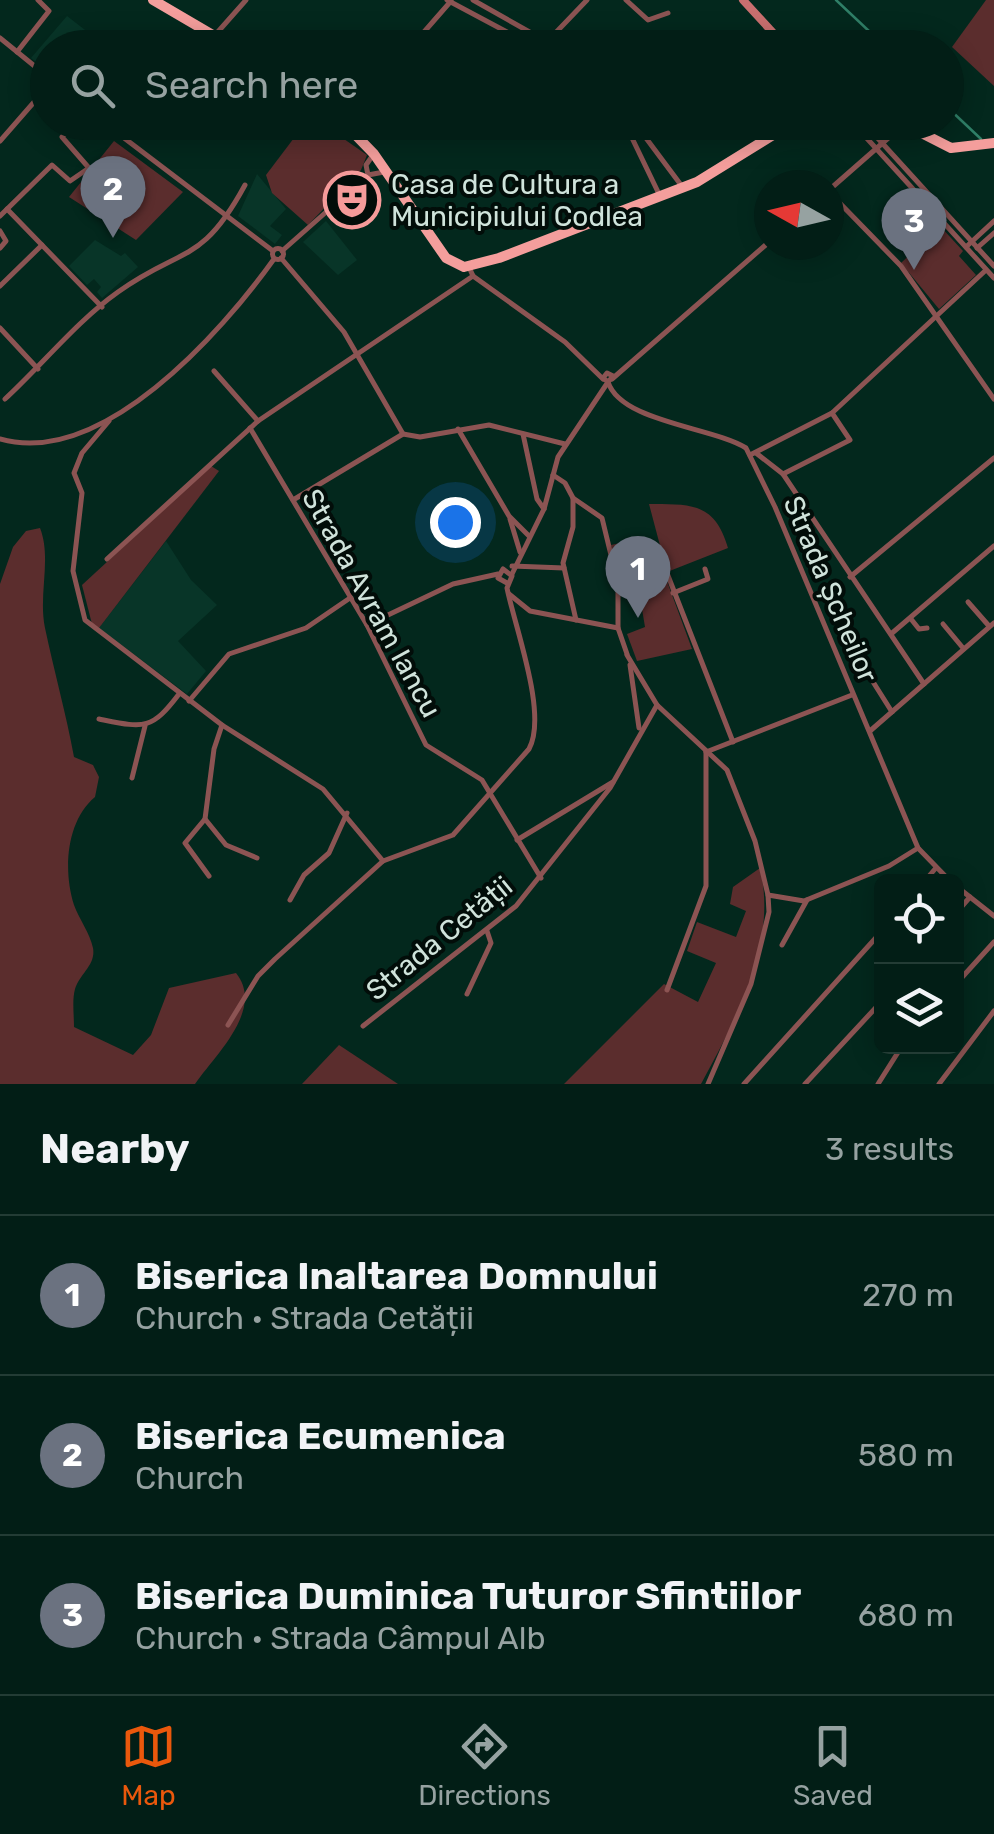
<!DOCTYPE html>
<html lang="en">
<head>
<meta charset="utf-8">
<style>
	body { margin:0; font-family:Rubik,sans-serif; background:#102b23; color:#f1f3f6 }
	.controls { position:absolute; right:30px; bottom:30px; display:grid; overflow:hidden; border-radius:15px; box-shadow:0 5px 25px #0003 }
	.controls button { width:90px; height:90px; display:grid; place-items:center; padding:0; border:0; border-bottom:2px solid #233c35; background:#021e16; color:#f1f3f6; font:50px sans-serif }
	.compass { position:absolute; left:754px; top:170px; width:90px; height:90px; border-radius:50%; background:#021e16; box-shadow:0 5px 25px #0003; rotate:278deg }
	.you { position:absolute; left:455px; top:522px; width:35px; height:35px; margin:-25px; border:8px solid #fff; border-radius:50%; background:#1a73e8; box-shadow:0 0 0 15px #1a73e833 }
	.badge { display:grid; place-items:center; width:65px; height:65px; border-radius:50%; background:#ea580c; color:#fff; font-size:32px; font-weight:700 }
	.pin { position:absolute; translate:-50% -82px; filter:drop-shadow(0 2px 5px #0008) }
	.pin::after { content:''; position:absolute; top:52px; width:35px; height:30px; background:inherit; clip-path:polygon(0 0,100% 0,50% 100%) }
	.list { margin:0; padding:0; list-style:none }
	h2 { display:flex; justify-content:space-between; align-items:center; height:130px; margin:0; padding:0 40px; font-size:42px }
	h2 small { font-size:32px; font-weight:400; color:#96a2a1 }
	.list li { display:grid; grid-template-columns:65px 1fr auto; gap:30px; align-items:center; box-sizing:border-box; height:160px; padding:0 40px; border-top:2px solid #233c35 }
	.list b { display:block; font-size:38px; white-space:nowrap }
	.list p { margin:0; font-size:32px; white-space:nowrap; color:#96a2a1 }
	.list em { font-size:32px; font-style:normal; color:#96a2a1 }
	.icon { flex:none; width:55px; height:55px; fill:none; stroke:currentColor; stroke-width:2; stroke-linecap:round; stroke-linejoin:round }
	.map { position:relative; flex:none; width:994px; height:1084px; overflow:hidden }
	.search { position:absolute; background:#021e16; box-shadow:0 5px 25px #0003; left:30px; right:30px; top:30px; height:110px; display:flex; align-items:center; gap:25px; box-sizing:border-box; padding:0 35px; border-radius:55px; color:#96a2a1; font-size:38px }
	.sheet { height:610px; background:#021e16 }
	nav { display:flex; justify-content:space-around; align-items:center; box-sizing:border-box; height:140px; border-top:2px solid #233c35; background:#021e16; font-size:28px; color:#96a2a1 }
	nav a { display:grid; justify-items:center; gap:5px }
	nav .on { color:#ea580c }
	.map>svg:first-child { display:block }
	.built { fill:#083528 }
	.green { fill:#5b2d2d }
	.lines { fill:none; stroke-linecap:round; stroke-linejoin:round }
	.stream { stroke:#2f7f67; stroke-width:2.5 }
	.minor { stroke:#8c5453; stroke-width:5 }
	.secondary { stroke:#c96f6f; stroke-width:8 }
	.trunk { stroke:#f49e9c; stroke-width:10 }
	.labels { text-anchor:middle; stroke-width:8; stroke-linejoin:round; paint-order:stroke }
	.poi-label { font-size:28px; fill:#d0e3db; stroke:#020d09; text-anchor:start }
	.street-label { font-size:28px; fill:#d0e3db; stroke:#020d09 }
</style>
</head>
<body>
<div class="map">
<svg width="994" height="1084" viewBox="0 0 994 1084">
	<rect width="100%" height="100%" fill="#03281d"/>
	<!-- built -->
	<g class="built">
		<polygon points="67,16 107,47 48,48 47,71 31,58"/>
		<polygon points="257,174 286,209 270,226 282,235 275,244 238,216"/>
		<polygon points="326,221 357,260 338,275 303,242"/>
		<polygon points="95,240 121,256 125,253 138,267 102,298 97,292 101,287 94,279 87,285 69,266"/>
		<polygon points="166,541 191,580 217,605 178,641 206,671 187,694 99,628"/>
	</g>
	<!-- green -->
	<g class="green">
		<polygon points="986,0 994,0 994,86 952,47"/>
		<polygon points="321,123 367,155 361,170 308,225 272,193 266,175 297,134"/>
		<polygon points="114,141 183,192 136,240 69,197"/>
		<polygon points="940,226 963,251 959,256 976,275 939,309 901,263"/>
		<polygon points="211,466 219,471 99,628 92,624 82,585"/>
		<path d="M649 504C692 504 715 503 728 548L667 572Z"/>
		<path d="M40 528C52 559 38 594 45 628 54 671 66 713 74 757L93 765 99 777 95 797C66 821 63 871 74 905 79 919 90 933 93 948 96 965 80 973 75 989 72 1000 74 1015 74 1027L133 1055 151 1035 169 988 236 973C265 1009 216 1054 195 1084H0V584L13 547 26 531Z"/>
		<polygon points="620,543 654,546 692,649 637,661 627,634 645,627 642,609 633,610 627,559 613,555 611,545"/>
		<path d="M760 868C778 944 736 1019 701 1084H564L664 984 698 1002 716 963 687 951 697 922 736 937 746 911 730 904 733 887Z"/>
		<polygon points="339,1045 398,1084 302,1084"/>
	</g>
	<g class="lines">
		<!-- stream -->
		<g class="stream">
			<polyline points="836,0 887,48"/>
			<polyline points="946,106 981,139"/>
		</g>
		<!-- minor -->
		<g class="minor">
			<polyline points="447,0 537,48"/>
			<polyline points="473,0 558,48"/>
			<polyline points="626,0 648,20 668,13"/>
			<polyline points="216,34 246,0"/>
			<polyline points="0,38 48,77"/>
			<polyline points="410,48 451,1"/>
			<polyline points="541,48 587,0"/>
			<polyline points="17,52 49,11 38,0"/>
			<polyline points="103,122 273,251"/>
			<polyline points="619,122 632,138 659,194"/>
			<polyline points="634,122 681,185"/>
			<polyline points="852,122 994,278"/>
			<polyline points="863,122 994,266"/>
			<polyline points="0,141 48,86"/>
			<polyline points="368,175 366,165 373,155"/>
			<polyline points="829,190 902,126"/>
			<polyline points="829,192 901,266 994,399"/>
			<polyline points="7,209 102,307"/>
			<polyline points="0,216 52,165 70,181 89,168 62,137 70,128"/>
			<polyline points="0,231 6,241 0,248"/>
			<polyline points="966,247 994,221"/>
			<polyline points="977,248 994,233"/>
			<circle cx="278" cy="254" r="5.5"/>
			<polyline points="282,251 368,175 384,172"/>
			<polyline points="281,258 344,332 403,434"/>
			<polyline points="469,267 473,276 565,342 603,379"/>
			<polyline points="0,286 42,245"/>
			<polyline points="0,328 38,369"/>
			<polyline points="214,371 258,421"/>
			<polygon points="607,373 613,376 608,382 603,378"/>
			<polyline points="612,379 769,242"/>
			<path d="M608 382C621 422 712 427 746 448L775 507 918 848 951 882"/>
			<path d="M5 399C42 365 77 321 118 292 182 246 201 266 245 185"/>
			<polyline points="109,421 82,453 74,473 82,493 73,571 85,620 222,725 323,789 383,861"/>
			<polyline points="250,428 367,625 426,745 482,780 541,878"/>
			<polyline points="458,429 509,516 529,536"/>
			<polyline points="523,434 537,499 544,509"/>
			<path d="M0 439C102 468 221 333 274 259"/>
			<polyline points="756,453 783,474 924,684"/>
			<polyline points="750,455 832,413 986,270"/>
			<polyline points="783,474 850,440 832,413"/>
			<polyline points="553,475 565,483 573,498 602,518 618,584 618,628 627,654"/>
			<polyline points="573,498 573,527 563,563 576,620"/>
			<polyline points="293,500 403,434 420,437 489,425 565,444"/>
			<polyline points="510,519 520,552"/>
			<polyline points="656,545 733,742"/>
			<polyline points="107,559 258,421 473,276"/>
			<polyline points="512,566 564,568"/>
			<polyline points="512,574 544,509 558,457 606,385"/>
			<polyline points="850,577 994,458"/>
			<polyline points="673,593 708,579 705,569"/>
			<polyline points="509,594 530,611 618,628"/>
			<polyline points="968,602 989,626"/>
			<polyline points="911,619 919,629 927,628"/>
			<polyline points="943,624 963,648"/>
			<polyline points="367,625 453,584 498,574"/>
			<polyline points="891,634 994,546"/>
			<polyline points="627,655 657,705 727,770 755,841 768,895 769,912 751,984 708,1084"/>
			<polyline points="858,658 892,712"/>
			<polyline points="630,665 639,728"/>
			<polyline points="189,701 229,654 306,628 350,598"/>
			<path d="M99 719C144 728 151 731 179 694"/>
			<polyline points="870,731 994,623"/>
			<polyline points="706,752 852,695"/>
			<polyline points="132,778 145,726"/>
			<polyline points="205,819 226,845 257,858"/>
			<polyline points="517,840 613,782"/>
			<polyline points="209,876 185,843 205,819 214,749 222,725"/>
			<polyline points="924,882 935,869"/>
			<polyline points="956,886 994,916"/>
			<polyline points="768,895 804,901 889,866 918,848"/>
			<polyline points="290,900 304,875 329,853 347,813"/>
			<polyline points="956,913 970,897"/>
			<polyline points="782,945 807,900"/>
			<polyline points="956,984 994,942"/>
			<polyline points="667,990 706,886 706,752"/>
			<polyline points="467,994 491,943 487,931"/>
			<path d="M228 1025 258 976 275 959 383 861 453 835 529 749C548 714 515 628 507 588L512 576 503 569 498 578 507 583"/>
			<polyline points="363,1026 516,906 610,788 657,705"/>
			<polyline points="744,1084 882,931"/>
			<polyline points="805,1084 882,1001"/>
			<polyline points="878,1084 902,1046"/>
			<polyline points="939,1084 994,1011"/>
		</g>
		<!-- secondary -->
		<polyline class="secondary" points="743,0 787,48"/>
		<!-- trunk -->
		<g class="trunk">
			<polyline points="153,0 235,48"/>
			<polyline points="343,122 374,154 446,258 464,267 499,258 697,182 794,122"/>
			<polyline points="900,122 951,148 994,143"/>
		</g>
	</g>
	<!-- icons -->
	<defs>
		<g id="theatre-ring" transform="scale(2.875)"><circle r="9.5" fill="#020d09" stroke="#f59b9a" stroke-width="1.5"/><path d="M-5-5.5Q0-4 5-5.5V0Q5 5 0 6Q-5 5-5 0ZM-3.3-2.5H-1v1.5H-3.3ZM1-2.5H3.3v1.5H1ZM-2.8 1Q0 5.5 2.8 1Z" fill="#f59b9a"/></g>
	</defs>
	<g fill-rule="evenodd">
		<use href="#theatre-ring" x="352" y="200"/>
	</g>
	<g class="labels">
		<!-- poi labels -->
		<g class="poi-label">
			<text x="391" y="194">Casa de Cultura a<tspan x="391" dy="32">Municipiului Codlea</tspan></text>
		</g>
		<!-- street labels -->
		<g class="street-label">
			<text transform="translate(831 589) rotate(67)" y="10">Strada Șcheilor</text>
			<text transform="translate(372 603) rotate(61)" y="10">Strada Avram Iancu</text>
			<text transform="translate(439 938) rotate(-39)" y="10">Strada Cetății</text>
		</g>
	</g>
</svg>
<div class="controls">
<button><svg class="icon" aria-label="locate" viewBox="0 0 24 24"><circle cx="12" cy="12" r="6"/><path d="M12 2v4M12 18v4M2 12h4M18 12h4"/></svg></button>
<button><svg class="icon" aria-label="layers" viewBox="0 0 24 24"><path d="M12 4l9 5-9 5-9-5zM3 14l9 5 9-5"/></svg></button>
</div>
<svg class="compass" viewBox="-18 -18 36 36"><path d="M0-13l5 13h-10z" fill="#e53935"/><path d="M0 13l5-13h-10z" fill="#96a2a1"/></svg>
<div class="you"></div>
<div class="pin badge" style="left:638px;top:618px;background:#6b7280">1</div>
<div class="pin badge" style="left:113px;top:238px;background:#6b7280">2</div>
<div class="pin badge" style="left:914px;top:270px;background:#6b7280">3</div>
<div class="search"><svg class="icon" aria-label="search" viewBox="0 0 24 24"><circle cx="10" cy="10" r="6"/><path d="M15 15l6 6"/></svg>Search here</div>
</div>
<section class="sheet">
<h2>Nearby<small>3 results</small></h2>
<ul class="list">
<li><span class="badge" style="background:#6b7280">1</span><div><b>Biserica Inaltarea Domnului</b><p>Church · Strada Cetății</p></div><em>270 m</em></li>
<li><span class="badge" style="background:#6b7280">2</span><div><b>Biserica Ecumenica</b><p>Church</p></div><em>580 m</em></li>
<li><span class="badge" style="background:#6b7280">3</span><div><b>Biserica Duminica Tuturor Sfintiilor</b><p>Church · Strada Câmpul Alb</p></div><em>680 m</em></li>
</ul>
</section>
<nav>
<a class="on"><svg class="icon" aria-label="map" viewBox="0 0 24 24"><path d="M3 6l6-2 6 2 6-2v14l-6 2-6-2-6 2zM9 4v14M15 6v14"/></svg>Map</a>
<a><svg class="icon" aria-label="directions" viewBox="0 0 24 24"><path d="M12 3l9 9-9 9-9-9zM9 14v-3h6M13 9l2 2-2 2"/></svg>Directions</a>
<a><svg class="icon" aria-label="saved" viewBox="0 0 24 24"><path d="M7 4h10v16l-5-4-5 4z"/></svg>Saved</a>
</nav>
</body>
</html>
